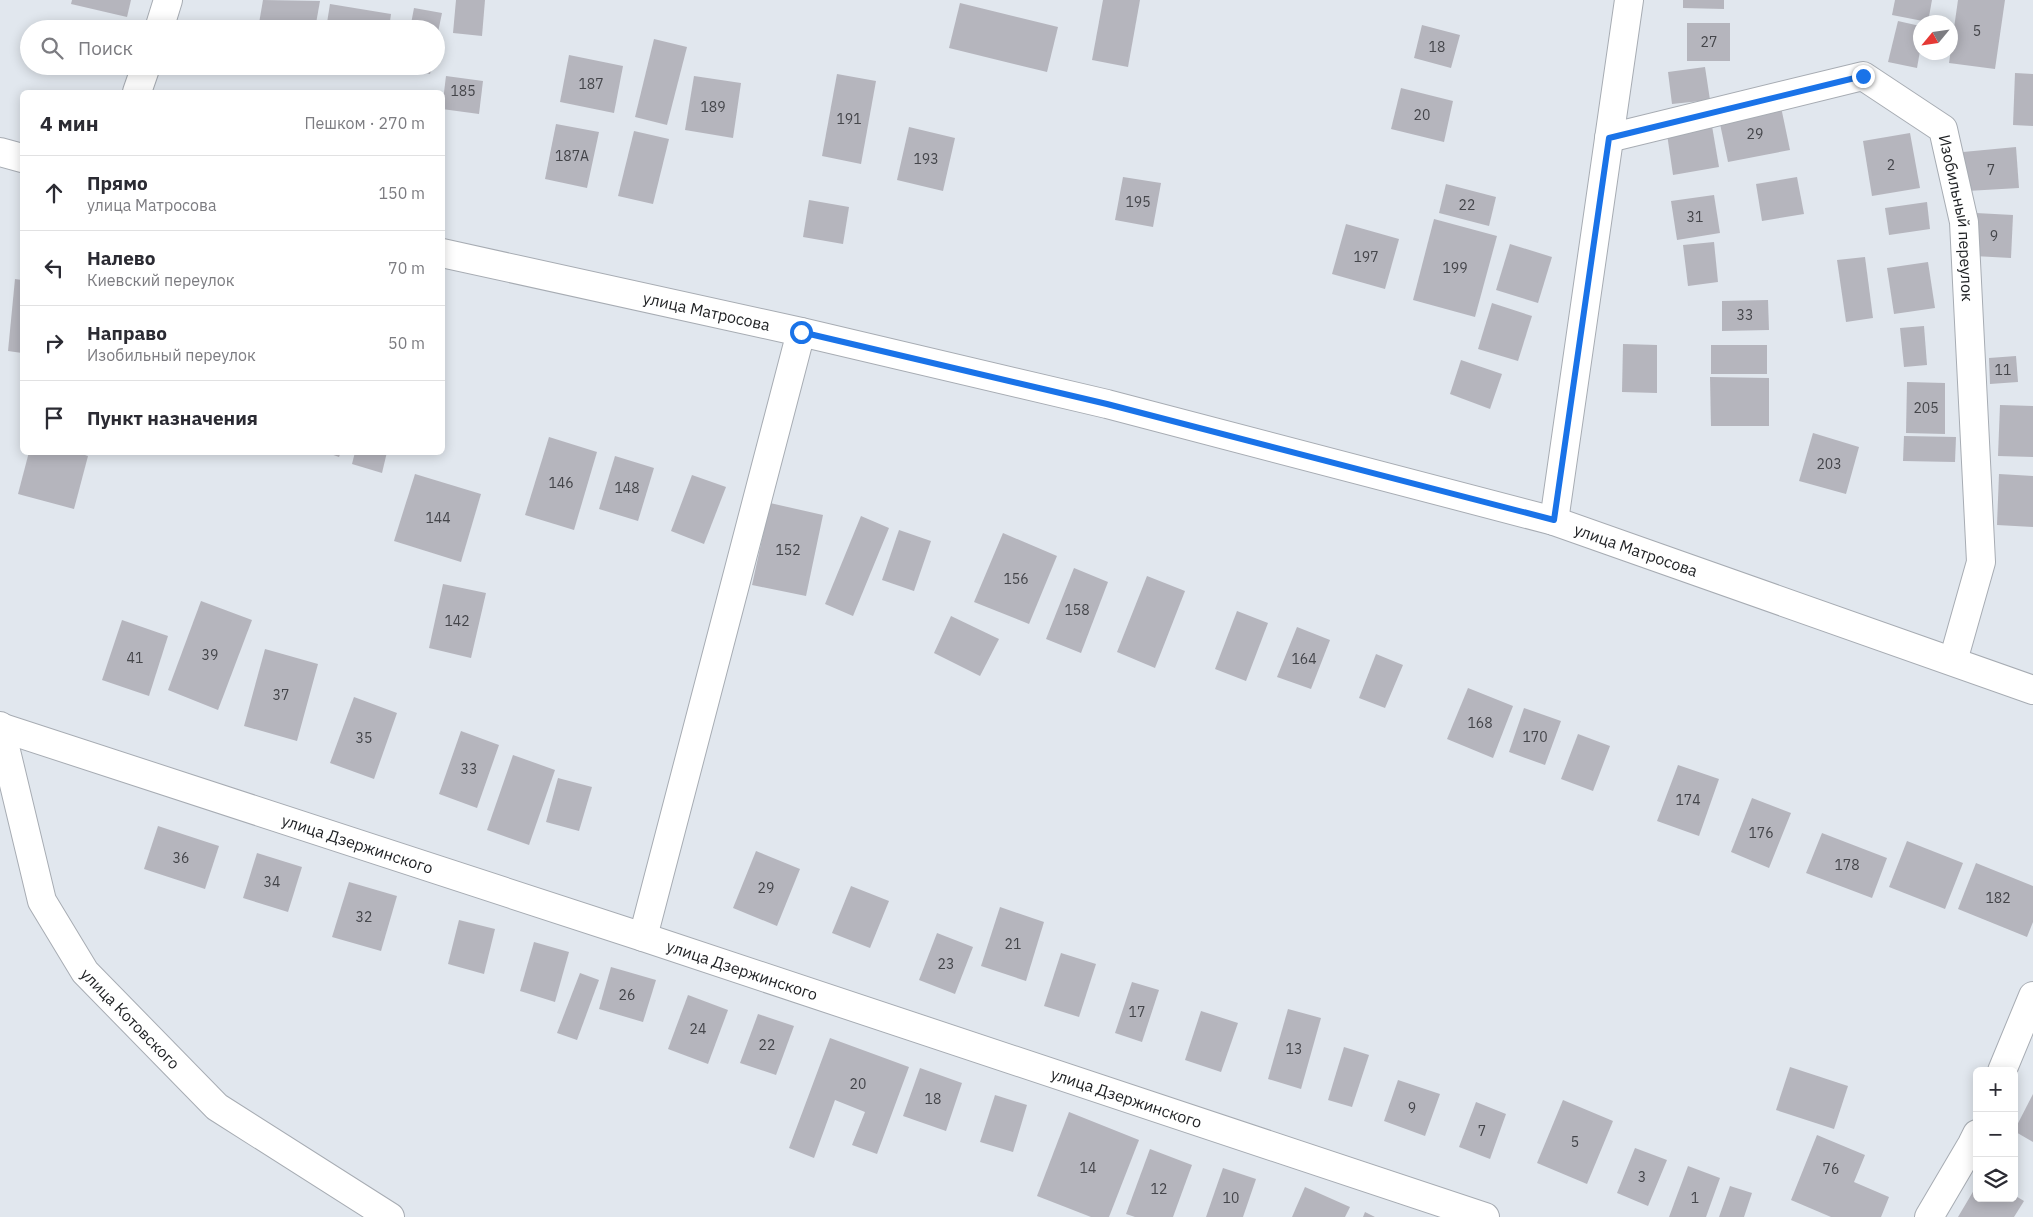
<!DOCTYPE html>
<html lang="ru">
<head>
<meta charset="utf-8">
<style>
	body { margin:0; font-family:"IBM Plex Sans",sans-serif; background:#f7f7f7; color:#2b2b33 }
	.controls { position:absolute; right:15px; bottom:15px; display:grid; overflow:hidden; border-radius:8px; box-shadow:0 2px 12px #0003 }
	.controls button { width:45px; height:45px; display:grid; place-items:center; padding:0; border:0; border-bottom:1px solid #e1e1e2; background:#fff; color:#2b2b33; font:25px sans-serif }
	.compass { position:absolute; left:1913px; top:15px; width:45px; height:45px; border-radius:50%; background:#fff; box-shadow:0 2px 12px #0003; rotate:241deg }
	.stop { position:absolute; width:15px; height:15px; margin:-11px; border:4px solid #1a73e8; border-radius:50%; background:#fff }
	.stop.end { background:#1a73e8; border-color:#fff; box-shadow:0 1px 5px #0008 }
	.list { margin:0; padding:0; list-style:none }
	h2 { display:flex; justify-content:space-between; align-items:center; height:65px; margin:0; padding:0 20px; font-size:21px }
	h2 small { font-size:16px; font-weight:400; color:#7c7c81 }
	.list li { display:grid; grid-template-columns:32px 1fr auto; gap:15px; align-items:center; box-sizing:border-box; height:75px; padding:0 20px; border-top:1px solid #e1e1e2 }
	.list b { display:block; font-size:19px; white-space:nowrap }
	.list p { margin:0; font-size:16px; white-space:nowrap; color:#7c7c81 }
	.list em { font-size:16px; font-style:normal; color:#7c7c81 }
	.icon { flex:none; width:28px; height:28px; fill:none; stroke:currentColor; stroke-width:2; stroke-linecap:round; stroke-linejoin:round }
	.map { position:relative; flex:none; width:2033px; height:1217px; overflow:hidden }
	.search { position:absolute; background:#fff; box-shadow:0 2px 12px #0003; left:20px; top:20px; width:425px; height:55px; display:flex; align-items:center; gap:12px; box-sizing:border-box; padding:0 18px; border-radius:28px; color:#7c7c81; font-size:19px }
	.panel { position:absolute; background:#fff; box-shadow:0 2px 12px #0003; left:20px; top:90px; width:425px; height:365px; border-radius:8px }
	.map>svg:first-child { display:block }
	.building { fill:#b5b5bd }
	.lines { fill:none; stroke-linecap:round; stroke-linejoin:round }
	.street-casing { stroke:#a7acb3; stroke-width:30 }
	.secondary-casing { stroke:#a7acb3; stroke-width:30 }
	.street { stroke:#fff; stroke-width:28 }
	.secondary { stroke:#fff; stroke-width:28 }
	.route { stroke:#1a73e8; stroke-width:6 }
	.labels { text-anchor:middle; stroke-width:5; stroke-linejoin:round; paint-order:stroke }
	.number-label { font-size:14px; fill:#44454a }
	.street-label { font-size:16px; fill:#1e2023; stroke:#fff }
</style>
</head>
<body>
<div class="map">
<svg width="2033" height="1217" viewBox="0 0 2033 1217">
	<rect width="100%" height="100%" fill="#e1e7ee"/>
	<!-- building -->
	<g class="building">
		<polygon points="72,0 131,0 127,17 71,4"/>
		<polygon points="263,0 320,1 315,29 258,29"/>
		<polygon points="456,0 485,0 482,36 453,33"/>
		<polygon points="1103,0 1140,0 1128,67 1092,60"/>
		<polygon points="1683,0 1724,0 1724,9 1683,8"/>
		<polygon points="1895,0 1932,0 1928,22 1892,15"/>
		<polygon points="1958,0 2005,0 1995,69 1949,63"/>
		<polygon points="960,3 1058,27 1047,72 949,48"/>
		<polygon points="330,4 391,14 389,29 326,29"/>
		<polygon points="414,8 442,13 437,37 436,29 410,29"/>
		<polygon points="1898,21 1920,26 1920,51 1917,68 1888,62"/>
		<rect x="1687" y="23" width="43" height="38"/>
		<polygon points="1422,25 1460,35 1451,68 1414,58"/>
		<polygon points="654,39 687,47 667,125 635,117"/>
		<polygon points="569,55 623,66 614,113 560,102"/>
		<polygon points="403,66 432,66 430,74 403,68"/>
		<polygon points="1705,67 1710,100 1672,104 1668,72"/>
		<polygon points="2015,73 2033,74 2033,126 2013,125"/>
		<polygon points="837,74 876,81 861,164 822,156"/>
		<polygon points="446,76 483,81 479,114 442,109"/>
		<polygon points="694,76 741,83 733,138 685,130"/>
		<polygon points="1401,88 1453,101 1444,142 1391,129"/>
		<polygon points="1781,107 1790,150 1728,162 1719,119"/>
		<polygon points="556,124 599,132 587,188 545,179"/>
		<polygon points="1712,126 1719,167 1673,175 1667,134"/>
		<polygon points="909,127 955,138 943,191 897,180"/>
		<polygon points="634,131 669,139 653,204 618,196"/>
		<polygon points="1910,133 1920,188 1872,196 1863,141"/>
		<polygon points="2016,147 2019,188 1967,191 1963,152"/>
		<polygon points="1123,177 1161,183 1153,227 1115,220"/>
		<polygon points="1797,177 1804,214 1762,221 1756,184"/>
		<polygon points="1446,184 1496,197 1489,226 1439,213"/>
		<polygon points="1714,195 1720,233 1677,240 1671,201"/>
		<polygon points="809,200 849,207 843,244 803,237"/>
		<polygon points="1927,202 1930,229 1889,235 1885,208"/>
		<polygon points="1976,213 2013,215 2011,258 1974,256"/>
		<polygon points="1434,219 1497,236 1475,317 1413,300"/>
		<polygon points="1346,224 1399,239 1385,289 1332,274"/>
		<polygon points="1714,242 1718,282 1688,286 1683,245"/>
		<polygon points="1510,244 1552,257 1538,303 1496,290"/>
		<polygon points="1865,257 1873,318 1846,322 1837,260"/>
		<polygon points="1928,262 1935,308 1894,314 1887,268"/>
		<polygon points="15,279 22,280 22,353 8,351"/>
		<polygon points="1768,300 1769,330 1722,331 1722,301"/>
		<polygon points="1492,303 1532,316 1518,361 1478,349"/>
		<polygon points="1924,326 1927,365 1904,367 1900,328"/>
		<polygon points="1623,344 1657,345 1657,393 1622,392"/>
		<rect x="1711" y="345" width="56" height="29"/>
		<polygon points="2016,356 2018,382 1990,384 1989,358"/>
		<polygon points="1461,360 1502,374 1490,409 1450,394"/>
		<polygon points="1710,377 1769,378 1769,426 1711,426"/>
		<polygon points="1907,382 1945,383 1945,434 1906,433"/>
		<polygon points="2000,405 2033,406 2033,457 1998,456"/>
		<polygon points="1813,433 1859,447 1846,494 1799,481"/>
		<polygon points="1904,436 1956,437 1955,462 1903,461"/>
		<polygon points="549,437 597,452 574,530 525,515"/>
		<polygon points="29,452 76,452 88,456 74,509 18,494"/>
		<polygon points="325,452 341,452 339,457"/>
		<polygon points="355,452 387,452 382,473 352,464"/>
		<polygon points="615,456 654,468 638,521 599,509"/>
		<polygon points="415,474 481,494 461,562 394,541"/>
		<polygon points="1999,474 2033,476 2033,527 1997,525"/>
		<polygon points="692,475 726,487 704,544 671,531"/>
		<polygon points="770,503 823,515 806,596 752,585"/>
		<polygon points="861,516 889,528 853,616 825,604"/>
		<polygon points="899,530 931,541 914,591 882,580"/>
		<polygon points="1003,533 1057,556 1029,624 974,602"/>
		<polygon points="1074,568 1108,582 1081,653 1046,639"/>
		<polygon points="1147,576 1185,591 1155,668 1117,652"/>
		<polygon points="443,584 486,593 471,658 429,648"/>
		<polygon points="201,601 252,620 218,710 168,690"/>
		<polygon points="1237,611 1268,623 1246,681 1215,669"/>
		<polygon points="951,616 999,639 980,676 934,653"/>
		<polygon points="122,620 168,636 149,696 102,680"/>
		<polygon points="1297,627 1330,640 1311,689 1277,677"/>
		<polygon points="265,649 318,664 297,741 244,726"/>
		<polygon points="1376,654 1403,665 1385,708 1359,698"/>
		<polygon points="1468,688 1513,706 1493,758 1447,739"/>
		<polygon points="354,697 397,713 374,779 330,763"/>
		<polygon points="1524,708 1561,721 1545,765 1509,752"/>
		<polygon points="461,731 499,745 477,808 439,794"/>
		<polygon points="1578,734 1610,746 1593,791 1561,779"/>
		<polygon points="513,755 555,770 529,845 487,830"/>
		<polygon points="1678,765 1719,779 1699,836 1657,821"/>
		<polygon points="558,778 592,787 579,831 546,822"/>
		<polygon points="1752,798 1791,813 1769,868 1731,852"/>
		<polygon points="158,826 219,846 205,889 144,869"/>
		<polygon points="1822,833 1887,858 1872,898 1806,873"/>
		<polygon points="1907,841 1963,863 1945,909 1889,887"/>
		<polygon points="756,851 800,869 777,926 733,908"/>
		<polygon points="257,853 302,867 288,912 243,898"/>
		<polygon points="1976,863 2033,886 2033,922 2027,937 1958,909"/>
		<polygon points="349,882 397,896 381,951 332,937"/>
		<polygon points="851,886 889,901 870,948 832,933"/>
		<polygon points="1000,907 1044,922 1026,981 981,966"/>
		<polygon points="459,920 495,929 484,974 448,964"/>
		<polygon points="937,933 973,947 955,994 919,980"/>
		<polygon points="534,942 569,952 555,1002 520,991"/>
		<polygon points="1061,953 1096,964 1079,1017 1044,1006"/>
		<polygon points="611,967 656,980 643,1022 599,1009"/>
		<polygon points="580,973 599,980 577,1040 557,1033"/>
		<polygon points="1132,982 1159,990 1142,1042 1115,1033"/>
		<polygon points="688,995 728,1010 708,1064 668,1049"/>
		<polygon points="1288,1009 1321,1018 1301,1089 1268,1079"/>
		<polygon points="1201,1011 1238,1023 1221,1072 1185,1060"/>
		<polygon points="758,1014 794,1026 776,1075 740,1063"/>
		<polygon points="830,1038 909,1067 877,1154 852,1145 865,1112 835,1100 814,1158 789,1148"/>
		<polygon points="1344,1047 1369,1055 1352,1107 1328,1100"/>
		<polygon points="1790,1067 1848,1086 1834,1129 1776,1110"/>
		<polygon points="920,1068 962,1083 946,1131 903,1116"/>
		<polygon points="1398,1080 1440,1094 1425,1136 1384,1121"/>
		<polygon points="2033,1094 2033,1142 2014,1131"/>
		<polygon points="995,1095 1027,1105 1013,1152 980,1142"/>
		<polygon points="1563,1100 1613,1121 1587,1184 1537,1163"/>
		<polygon points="1476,1102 1506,1114 1490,1159 1459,1147"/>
		<polygon points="1069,1112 1139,1140 1109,1217 1091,1217 1037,1196"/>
		<polygon points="1817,1135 1865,1155 1854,1182 1889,1197 1881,1217 1831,1217 1791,1200"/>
		<polygon points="1635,1148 1667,1160 1648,1206 1617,1193"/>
		<polygon points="1150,1149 1192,1165 1173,1217 1135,1217 1126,1214"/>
		<polygon points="1688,1166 1720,1178 1706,1217 1669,1217"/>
		<polygon points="1223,1168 1256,1179 1243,1217 1206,1217"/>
		<polygon points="1977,1185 1977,1198 2014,1198 2014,1195 2024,1201 2014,1217 1958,1217"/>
		<polygon points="1730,1186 1752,1193 1744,1217 1719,1217"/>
		<polygon points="1305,1187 1350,1207 1345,1217 1292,1217"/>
		<polygon points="1365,1212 1375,1217 1363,1217"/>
	</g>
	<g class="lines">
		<!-- street casing -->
		<g class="street-casing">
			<g id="street">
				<polyline points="159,29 168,0"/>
				<polyline points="137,92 146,66"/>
				<path id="s1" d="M1609 138 1863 76 1943 129 1964 222 1981 562 1953 661"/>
				<polyline points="1554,521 1629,0"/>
				<path id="s2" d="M0 726 42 901 85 972 217 1107 390 1217"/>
				<path id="s3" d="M0 727 643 937 1485 1217"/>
				<polyline points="643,937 801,332"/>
				<polyline points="2002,1071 2033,996"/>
				<polyline points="1929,1217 1972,1144 1977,1134"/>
			</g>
		</g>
		<!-- secondary casing -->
		<g class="secondary-casing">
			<g id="secondary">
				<polyline points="0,152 22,158"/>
				<path id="s4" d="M442 253 801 332 1107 404 1554 521 2033 690"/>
			</g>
		</g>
		<!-- street -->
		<use href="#street" class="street"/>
		<!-- secondary -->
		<use href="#secondary" class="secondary"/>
	</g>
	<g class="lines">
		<!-- route -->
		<polyline class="route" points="801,332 1107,404 1554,520 1609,138 1863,76"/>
	</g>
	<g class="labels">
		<!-- number labels -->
		<g class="number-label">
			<text x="1977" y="36">5</text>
			<text x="1709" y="47">27</text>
			<text x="1437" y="52">18</text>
			<text x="591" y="89">187</text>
			<text x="463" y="96">185</text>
			<text x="713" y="112">189</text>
			<text x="1422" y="120">20</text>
			<text x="849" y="124">191</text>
			<text x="1755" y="139">29</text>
			<text x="572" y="161">187А</text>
			<text x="926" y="164">193</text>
			<text x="1891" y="170">2</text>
			<text x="1991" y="175">7</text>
			<text x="1138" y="207">195</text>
			<text x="1467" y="210">22</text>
			<text x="1695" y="222">31</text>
			<text x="1994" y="241">9</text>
			<text x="1366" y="262">197</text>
			<text x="1455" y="273">199</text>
			<text x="1745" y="320">33</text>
			<text x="2003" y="375">11</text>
			<text x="1926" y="413">205</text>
			<text x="1829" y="469">203</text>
			<text x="561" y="488">146</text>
			<text x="627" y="493">148</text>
			<text x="438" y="523">144</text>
			<text x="788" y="555">152</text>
			<text x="1016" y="584">156</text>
			<text x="1077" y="615">158</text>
			<text x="457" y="626">142</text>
			<text x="210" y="660">39</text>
			<text x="135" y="663">41</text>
			<text x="1304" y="664">164</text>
			<text x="281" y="700">37</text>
			<text x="1480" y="728">168</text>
			<text x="1535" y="742">170</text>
			<text x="364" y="743">35</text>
			<text x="469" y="774">33</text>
			<text x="1688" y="805">174</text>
			<text x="1761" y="838">176</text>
			<text x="181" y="863">36</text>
			<text x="1847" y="870">178</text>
			<text x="272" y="887">34</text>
			<text x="766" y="893">29</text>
			<text x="1998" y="903">182</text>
			<text x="364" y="922">32</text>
			<text x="1013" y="949">21</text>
			<text x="946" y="969">23</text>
			<text x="627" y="1000">26</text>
			<text x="1137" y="1017">17</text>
			<text x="698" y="1034">24</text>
			<text x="767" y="1050">22</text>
			<text x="1294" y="1054">13</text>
			<text x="858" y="1089">20</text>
			<text x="933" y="1104">18</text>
			<text x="1412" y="1113">9</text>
			<text x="1482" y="1136">7</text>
			<text x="1575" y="1147">5</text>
			<text x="1088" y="1173">14</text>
			<text x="1831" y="1174">76</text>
			<text x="1642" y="1182">3</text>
			<text x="1159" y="1194">12</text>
			<text x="1231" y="1203">10</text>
			<text x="1695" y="1203">1</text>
		</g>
		<!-- street labels -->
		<g class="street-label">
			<text dy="6" stroke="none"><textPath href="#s1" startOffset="448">Изобильный переулок</textPath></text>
			<text dy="6" stroke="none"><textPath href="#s4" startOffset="271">улица Матросова</textPath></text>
			<text dy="6" stroke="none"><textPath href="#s4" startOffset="1231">улица Матросова</textPath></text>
			<text dy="6" stroke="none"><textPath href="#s3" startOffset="376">улица Дзержинского</textPath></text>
			<text dy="6" stroke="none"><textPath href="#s3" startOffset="781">улица Дзержинского</textPath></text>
			<text dy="6" stroke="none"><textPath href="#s2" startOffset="328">улица Котовского</textPath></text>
			<text dy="6" stroke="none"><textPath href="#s3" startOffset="1186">улица Дзержинского</textPath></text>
		</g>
	</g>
</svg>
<div class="controls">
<button>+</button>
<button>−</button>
<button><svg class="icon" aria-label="layers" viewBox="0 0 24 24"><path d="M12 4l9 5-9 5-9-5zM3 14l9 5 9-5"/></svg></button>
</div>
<svg class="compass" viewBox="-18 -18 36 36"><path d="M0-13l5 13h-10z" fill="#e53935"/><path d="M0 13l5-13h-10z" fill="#7c7c81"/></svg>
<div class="stop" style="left:801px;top:332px"></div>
<div class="stop end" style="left:1863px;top:76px"></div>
<div class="search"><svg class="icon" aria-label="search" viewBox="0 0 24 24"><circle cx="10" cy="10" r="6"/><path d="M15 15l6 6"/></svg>Поиск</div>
<section class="panel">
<h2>4 мин<small>Пешком · 270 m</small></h2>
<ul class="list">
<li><svg class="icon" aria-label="ahead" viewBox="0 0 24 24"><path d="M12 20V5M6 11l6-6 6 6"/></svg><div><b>Прямо</b><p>улица Матросова</p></div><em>150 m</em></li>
<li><svg class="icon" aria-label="left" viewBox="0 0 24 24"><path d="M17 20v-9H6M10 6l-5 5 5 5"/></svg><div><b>Налево</b><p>Киевский переулок</p></div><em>70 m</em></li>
<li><svg class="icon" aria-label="right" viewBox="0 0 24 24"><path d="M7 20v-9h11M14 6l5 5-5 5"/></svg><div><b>Направо</b><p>Изобильный переулок</p></div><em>50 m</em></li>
<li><svg class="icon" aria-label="arrive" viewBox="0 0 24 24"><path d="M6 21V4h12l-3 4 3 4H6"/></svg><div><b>Пункт назначения</b></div></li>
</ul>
</section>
</div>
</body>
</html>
